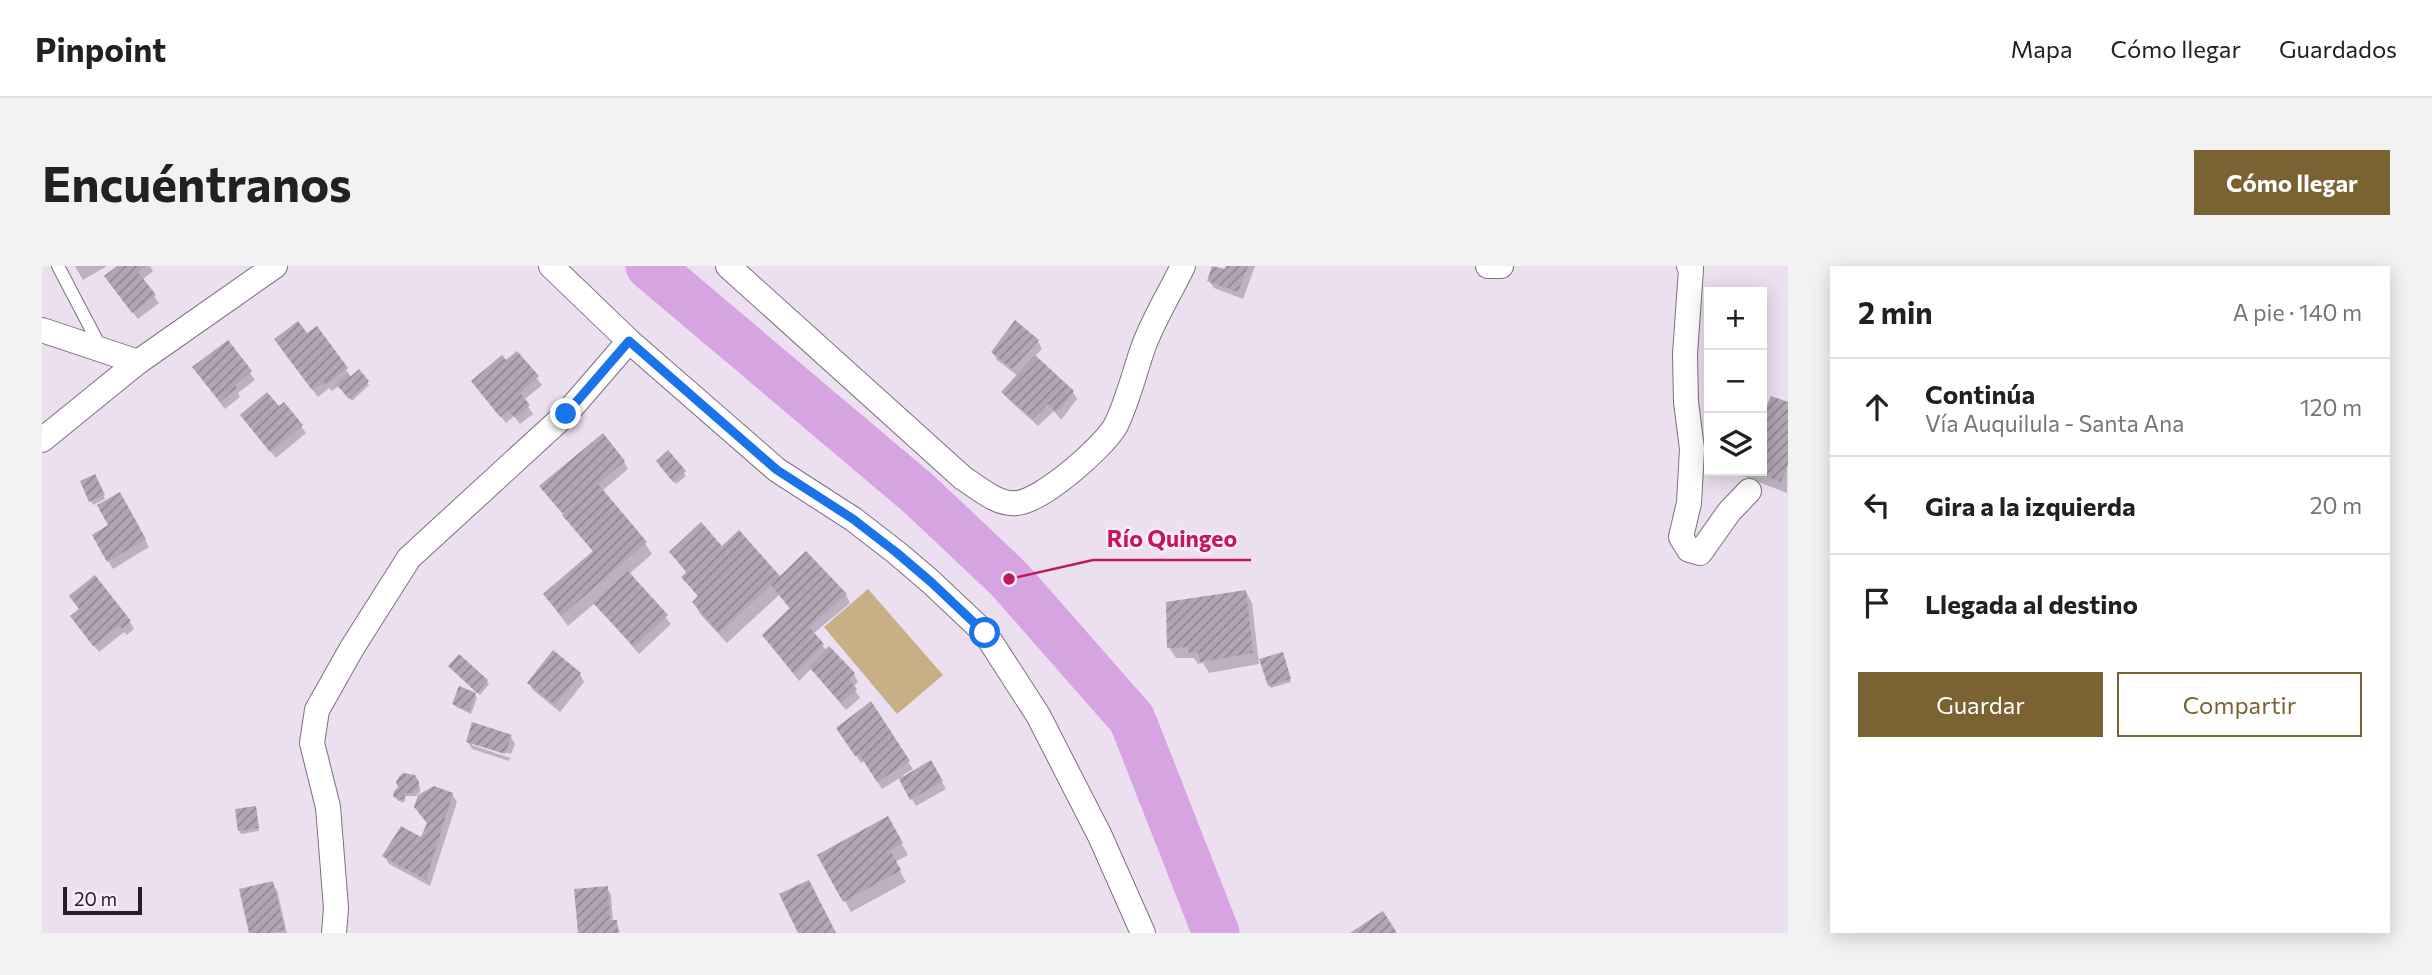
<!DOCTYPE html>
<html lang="es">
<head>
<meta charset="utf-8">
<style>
	body { margin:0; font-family:Commissioner,sans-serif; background:#f2f2f2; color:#202124 }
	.controls { position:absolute; right:21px; top:21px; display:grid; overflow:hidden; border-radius:0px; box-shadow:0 4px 18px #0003 }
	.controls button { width:63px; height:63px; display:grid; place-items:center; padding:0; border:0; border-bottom:2px solid #e0e0e0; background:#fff; color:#202124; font:35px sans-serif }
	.scale { position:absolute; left:21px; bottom:18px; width:79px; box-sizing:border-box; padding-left:7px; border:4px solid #252026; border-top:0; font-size:19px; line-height:24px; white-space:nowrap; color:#252026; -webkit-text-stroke:5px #faecfc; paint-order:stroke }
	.stop { position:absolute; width:21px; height:21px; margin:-16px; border:5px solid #1a73e8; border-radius:50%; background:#fff }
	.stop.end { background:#1a73e8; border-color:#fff; box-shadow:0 2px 7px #0008 }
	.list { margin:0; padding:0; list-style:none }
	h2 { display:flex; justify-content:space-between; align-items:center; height:91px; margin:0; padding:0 28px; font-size:30px }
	h2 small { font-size:23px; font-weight:400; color:#757577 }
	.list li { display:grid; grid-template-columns:46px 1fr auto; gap:21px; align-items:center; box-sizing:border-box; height:98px; padding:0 28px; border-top:2px solid #e0e0e0 }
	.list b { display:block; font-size:26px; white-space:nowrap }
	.list p { margin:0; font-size:23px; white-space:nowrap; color:#757577 }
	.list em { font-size:23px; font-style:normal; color:#757577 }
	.actions { display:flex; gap:14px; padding:21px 28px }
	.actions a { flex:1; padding:16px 0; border:2px solid #7b6233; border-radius:0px; text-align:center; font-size:24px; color:#7b6233 }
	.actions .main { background:#7b6233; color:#fff }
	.icon { flex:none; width:38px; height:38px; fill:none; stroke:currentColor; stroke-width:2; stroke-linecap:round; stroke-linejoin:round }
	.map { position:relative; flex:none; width:1746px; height:667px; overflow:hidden; border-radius:0px }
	header { display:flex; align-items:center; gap:42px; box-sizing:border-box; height:98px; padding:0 35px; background:#fff; border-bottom:2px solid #e0e0e0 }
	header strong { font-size:33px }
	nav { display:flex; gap:38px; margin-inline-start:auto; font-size:24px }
	.intro { display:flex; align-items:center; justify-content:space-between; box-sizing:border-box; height:168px; padding:0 42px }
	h1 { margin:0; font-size:49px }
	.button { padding:18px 32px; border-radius:0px; background:#7b6233; color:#fff; font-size:24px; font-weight:700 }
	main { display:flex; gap:42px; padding:0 42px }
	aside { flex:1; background:#fff; border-radius:0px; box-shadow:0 4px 18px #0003 }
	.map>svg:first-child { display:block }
	.green { fill:#c8b086 }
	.shadow { fill:#0003 }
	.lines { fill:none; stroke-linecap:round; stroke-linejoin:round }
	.river { stroke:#d6a4e0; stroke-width:47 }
	.building { fill:url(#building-hatch) }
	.service-casing { stroke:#7c707e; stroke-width:14 }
	.minor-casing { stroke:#7c707e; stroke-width:26 }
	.service { stroke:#fff; stroke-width:12 }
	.minor { stroke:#fff; stroke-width:24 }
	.route { stroke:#1a73e8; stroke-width:9 }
	.leader { fill:none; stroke:#c2185b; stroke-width:2.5 }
	.callout-dot { fill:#c2185b; stroke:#faecfc; stroke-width:2.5 }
	.callout-label { font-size:23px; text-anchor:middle; font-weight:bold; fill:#c2185b; stroke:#faecfc; stroke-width:5; stroke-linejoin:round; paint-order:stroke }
</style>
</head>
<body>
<header>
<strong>Pinpoint</strong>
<nav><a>Mapa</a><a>Cómo llegar</a><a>Guardados</a></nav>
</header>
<div class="intro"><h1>Encuéntranos</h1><a class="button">Cómo llegar</a></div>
<main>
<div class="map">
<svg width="1746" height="667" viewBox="0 0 1746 667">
	<defs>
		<pattern id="building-hatch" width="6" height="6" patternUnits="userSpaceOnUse" patternTransform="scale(1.75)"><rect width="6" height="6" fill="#b2a5b4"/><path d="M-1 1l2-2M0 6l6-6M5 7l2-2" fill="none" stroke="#918692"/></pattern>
	</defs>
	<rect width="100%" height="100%" fill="#ecdfef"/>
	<!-- green -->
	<polygon class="green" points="826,323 901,409 855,448 782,361"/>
	<!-- shadow -->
	<g class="shadow">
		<polygon points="33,0 65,0 41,14"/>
		<polygon points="78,0 108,0 111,5 100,14 117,37 96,53 69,18"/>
		<polygon points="1185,0 1213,0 1201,33 1172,22 1167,15 1184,5"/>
		<polygon points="974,57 996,75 1000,83 992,91 1031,126 1035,133 1019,154 1012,145 996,160 966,133 961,126 976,110 955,94 951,86"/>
		<polygon points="274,62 310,112 325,116 327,119 310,135 297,120 290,125 287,122 276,131 238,81 265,70"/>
		<polygon points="185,76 213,114 196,127 198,131 183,143 157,109"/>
		<polygon points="475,87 500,119 482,134 491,148 478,158 472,150 464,157 431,116 464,97"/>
		<polygon points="1729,132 1746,138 1745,227 1688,205 1720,205 1720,155"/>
		<polygon points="236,143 259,160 264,167 234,192 205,157"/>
		<polygon points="626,187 644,210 634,218 618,199"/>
		<polygon points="582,196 586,203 560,225 603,277 610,288 586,309 629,358 597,388 553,337 526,360 503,329 552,287 500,221"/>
		<polygon points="52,211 63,233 51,239 40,216"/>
		<polygon points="77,228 107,281 71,303 52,270 69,260"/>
		<polygon points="680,283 738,312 764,288 804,329 808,337 771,368 785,385 812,408 816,416 811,421 818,432 804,444 769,403 757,415 727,377 749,344 737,329 685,377 658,348 652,336 657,332 642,312 645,308 629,286"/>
		<polygon points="1204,326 1210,337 1217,398 1167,407 1161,397 1156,398 1152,392 1134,392 1127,381"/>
		<polygon points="39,344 88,356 92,363 85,369 82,366 57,386 30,351"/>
		<polygon points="1242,391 1249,416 1229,422 1227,419"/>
		<polygon points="408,401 445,415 447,418 438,429"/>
		<polygon points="538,408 542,416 518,446 491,424 487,417"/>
		<polygon points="433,429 435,432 429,448 414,441 412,438"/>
		<polygon points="468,470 473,478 469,488 430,476 430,479 468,492 467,495 430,483 426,476"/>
		<polygon points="801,470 866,496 871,503 860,510 862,513 889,497 904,523 874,540 858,512 840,523 822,495 819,497"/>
		<polygon points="372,511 378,521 378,526 374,530 364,530 363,535 360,537 353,529"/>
		<polygon points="410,528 415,536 388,620 347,598 342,590 380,573 386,559 374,541"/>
		<polygon points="213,542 217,565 199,568 197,564"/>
		<polygon points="845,552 866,589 853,596 864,616 809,646 778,590"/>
		<polygon points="230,617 235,624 245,667 209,667"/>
		<polygon points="565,622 569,629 571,656 574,656 578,667 537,667"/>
	</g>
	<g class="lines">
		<!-- river -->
		<polyline class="river" points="607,0 877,228 967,313 1090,453 1174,667"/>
	</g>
	<!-- building -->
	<g class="building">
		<polygon points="75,0 104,0 96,6 114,29 90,47 62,10"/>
		<polygon points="1170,0 1183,3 1184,0 1206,0 1196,26 1165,15"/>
		<polygon points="973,54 997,74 970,103 949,86"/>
		<polygon points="256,55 265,67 275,60 306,102 284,119 282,116 270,124 232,73"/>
		<polygon points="186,74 210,105 193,119 195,122 178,136 150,101"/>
		<polygon points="475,85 497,110 478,127 488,139 473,152 466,144 458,151 429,115 460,89 464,94"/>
		<polygon points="993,89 1032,125 1014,147 1006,138 991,153 959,126"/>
		<polygon points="317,103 327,115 307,133 294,118 305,107 308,111"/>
		<polygon points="225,126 237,140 242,136 261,159 228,186 198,149"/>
		<polygon points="1729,130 1746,136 1746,199 1739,216 1709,205 1720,205 1720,150"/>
		<polygon points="561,167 583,195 556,218 605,276 519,350 501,328 551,285 520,249 538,233 520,247 497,220"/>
		<polygon points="626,184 644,205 631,216 614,195"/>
		<polygon points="53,208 63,229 47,236 38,215"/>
		<polygon points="78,226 104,273 65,296 50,269 66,259 55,239"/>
		<polygon points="659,256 680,280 697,264 738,310 764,285 805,328 767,361 782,378 752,408 720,369 748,342 729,319 677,367 650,336 656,330 639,311 645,306 627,286"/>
		<polygon points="586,305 626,349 592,381 551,337"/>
		<polygon points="53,309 89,355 80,363 77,359 51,380 28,350 37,343 27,330"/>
		<polygon points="1204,324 1211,387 1158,396 1156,386 1147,387 1146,381 1125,382 1124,336"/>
		<polygon points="787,380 813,407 807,413 815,423 799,437 767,401"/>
		<polygon points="511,384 539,407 513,439 485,417"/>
		<polygon points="1241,386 1249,413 1226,420 1217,393"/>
		<polygon points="417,388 446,414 435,427 406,400"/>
		<polygon points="417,420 434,427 427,445 410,438"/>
		<polygon points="829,435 868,495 835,516 817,488 813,490 794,462"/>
		<polygon points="430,456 470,469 463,488 424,476"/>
		<polygon points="889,494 901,515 868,534 857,513"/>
		<polygon points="361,507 373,509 377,516 377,522 372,527 363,527 362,532 357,535 351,530 352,525 356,521 354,516 357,511"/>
		<polygon points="392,520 411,527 384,614 340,590 359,560 379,571 385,557 372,541 376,529"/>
		<polygon points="214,540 217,562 196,565 193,543"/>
		<polygon points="846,550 861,577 848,584 859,604 801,636 775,589"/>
		<polygon points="767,614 794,667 756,667 737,628"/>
		<polygon points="231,615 243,664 230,667 207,667 197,623"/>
		<polygon points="566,620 568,654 575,654 576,667 536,667 532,623"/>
		<polygon points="1341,645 1355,667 1308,667"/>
	</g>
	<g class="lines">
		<!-- service casing -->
		<g class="service-casing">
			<polyline id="service" points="16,0 60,84"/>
		</g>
		<!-- minor casing -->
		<g class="minor-casing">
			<g id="minor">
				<polyline points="509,0 587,75 735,204 811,253 855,287 889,316 943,367 996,449 1058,570 1101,667"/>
				<path d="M686 0 921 212C937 222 955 239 974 237 999 236 1062 181 1074 159 1086 134 1092 108 1101 82 1111 54 1128 27 1141 0"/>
				<polyline points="1446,0 1459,0"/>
				<polyline points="1647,0 1649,3 1643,88 1644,136 1650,183 1647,237 1639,271 1647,284 1658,287 1687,246 1707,225"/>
				<polyline points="0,64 96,96"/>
				<polyline points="0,174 96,96 233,0"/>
				<polyline points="292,667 294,642 286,541 270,477 275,444 310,382 367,292 524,148 587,75"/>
			</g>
		</g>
		<!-- service -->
		<use href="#service" class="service"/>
		<!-- minor -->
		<use href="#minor" class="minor"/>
	</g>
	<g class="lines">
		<!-- route -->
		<polyline class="route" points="524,148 587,75 735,204 811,253 855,287 889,316 943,367"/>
	</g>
	<!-- callouts -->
	<path class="leader" d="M967 313L1051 294H1209"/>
	<circle class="callout-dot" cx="967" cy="313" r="7"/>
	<g class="callout-label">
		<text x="1130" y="281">Río Quingeo</text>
	</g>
</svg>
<div class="controls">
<button>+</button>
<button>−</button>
<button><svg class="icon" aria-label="layers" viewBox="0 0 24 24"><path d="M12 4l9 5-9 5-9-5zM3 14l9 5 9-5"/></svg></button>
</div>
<div class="scale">20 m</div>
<div class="stop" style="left:943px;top:367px"></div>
<div class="stop end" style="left:524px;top:148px"></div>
</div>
<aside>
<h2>2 min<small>A pie · 140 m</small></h2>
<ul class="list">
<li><svg class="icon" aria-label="ahead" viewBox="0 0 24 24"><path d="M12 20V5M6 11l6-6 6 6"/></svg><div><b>Continúa</b><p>Vía Auquilula - Santa Ana</p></div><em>120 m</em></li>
<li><svg class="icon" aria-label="left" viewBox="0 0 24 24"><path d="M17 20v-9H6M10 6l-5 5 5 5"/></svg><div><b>Gira a la izquierda</b></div><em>20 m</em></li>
<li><svg class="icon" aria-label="arrive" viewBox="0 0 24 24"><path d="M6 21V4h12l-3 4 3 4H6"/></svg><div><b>Llegada al destino</b></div></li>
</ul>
<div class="actions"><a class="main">Guardar</a><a>Compartir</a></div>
</aside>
</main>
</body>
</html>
